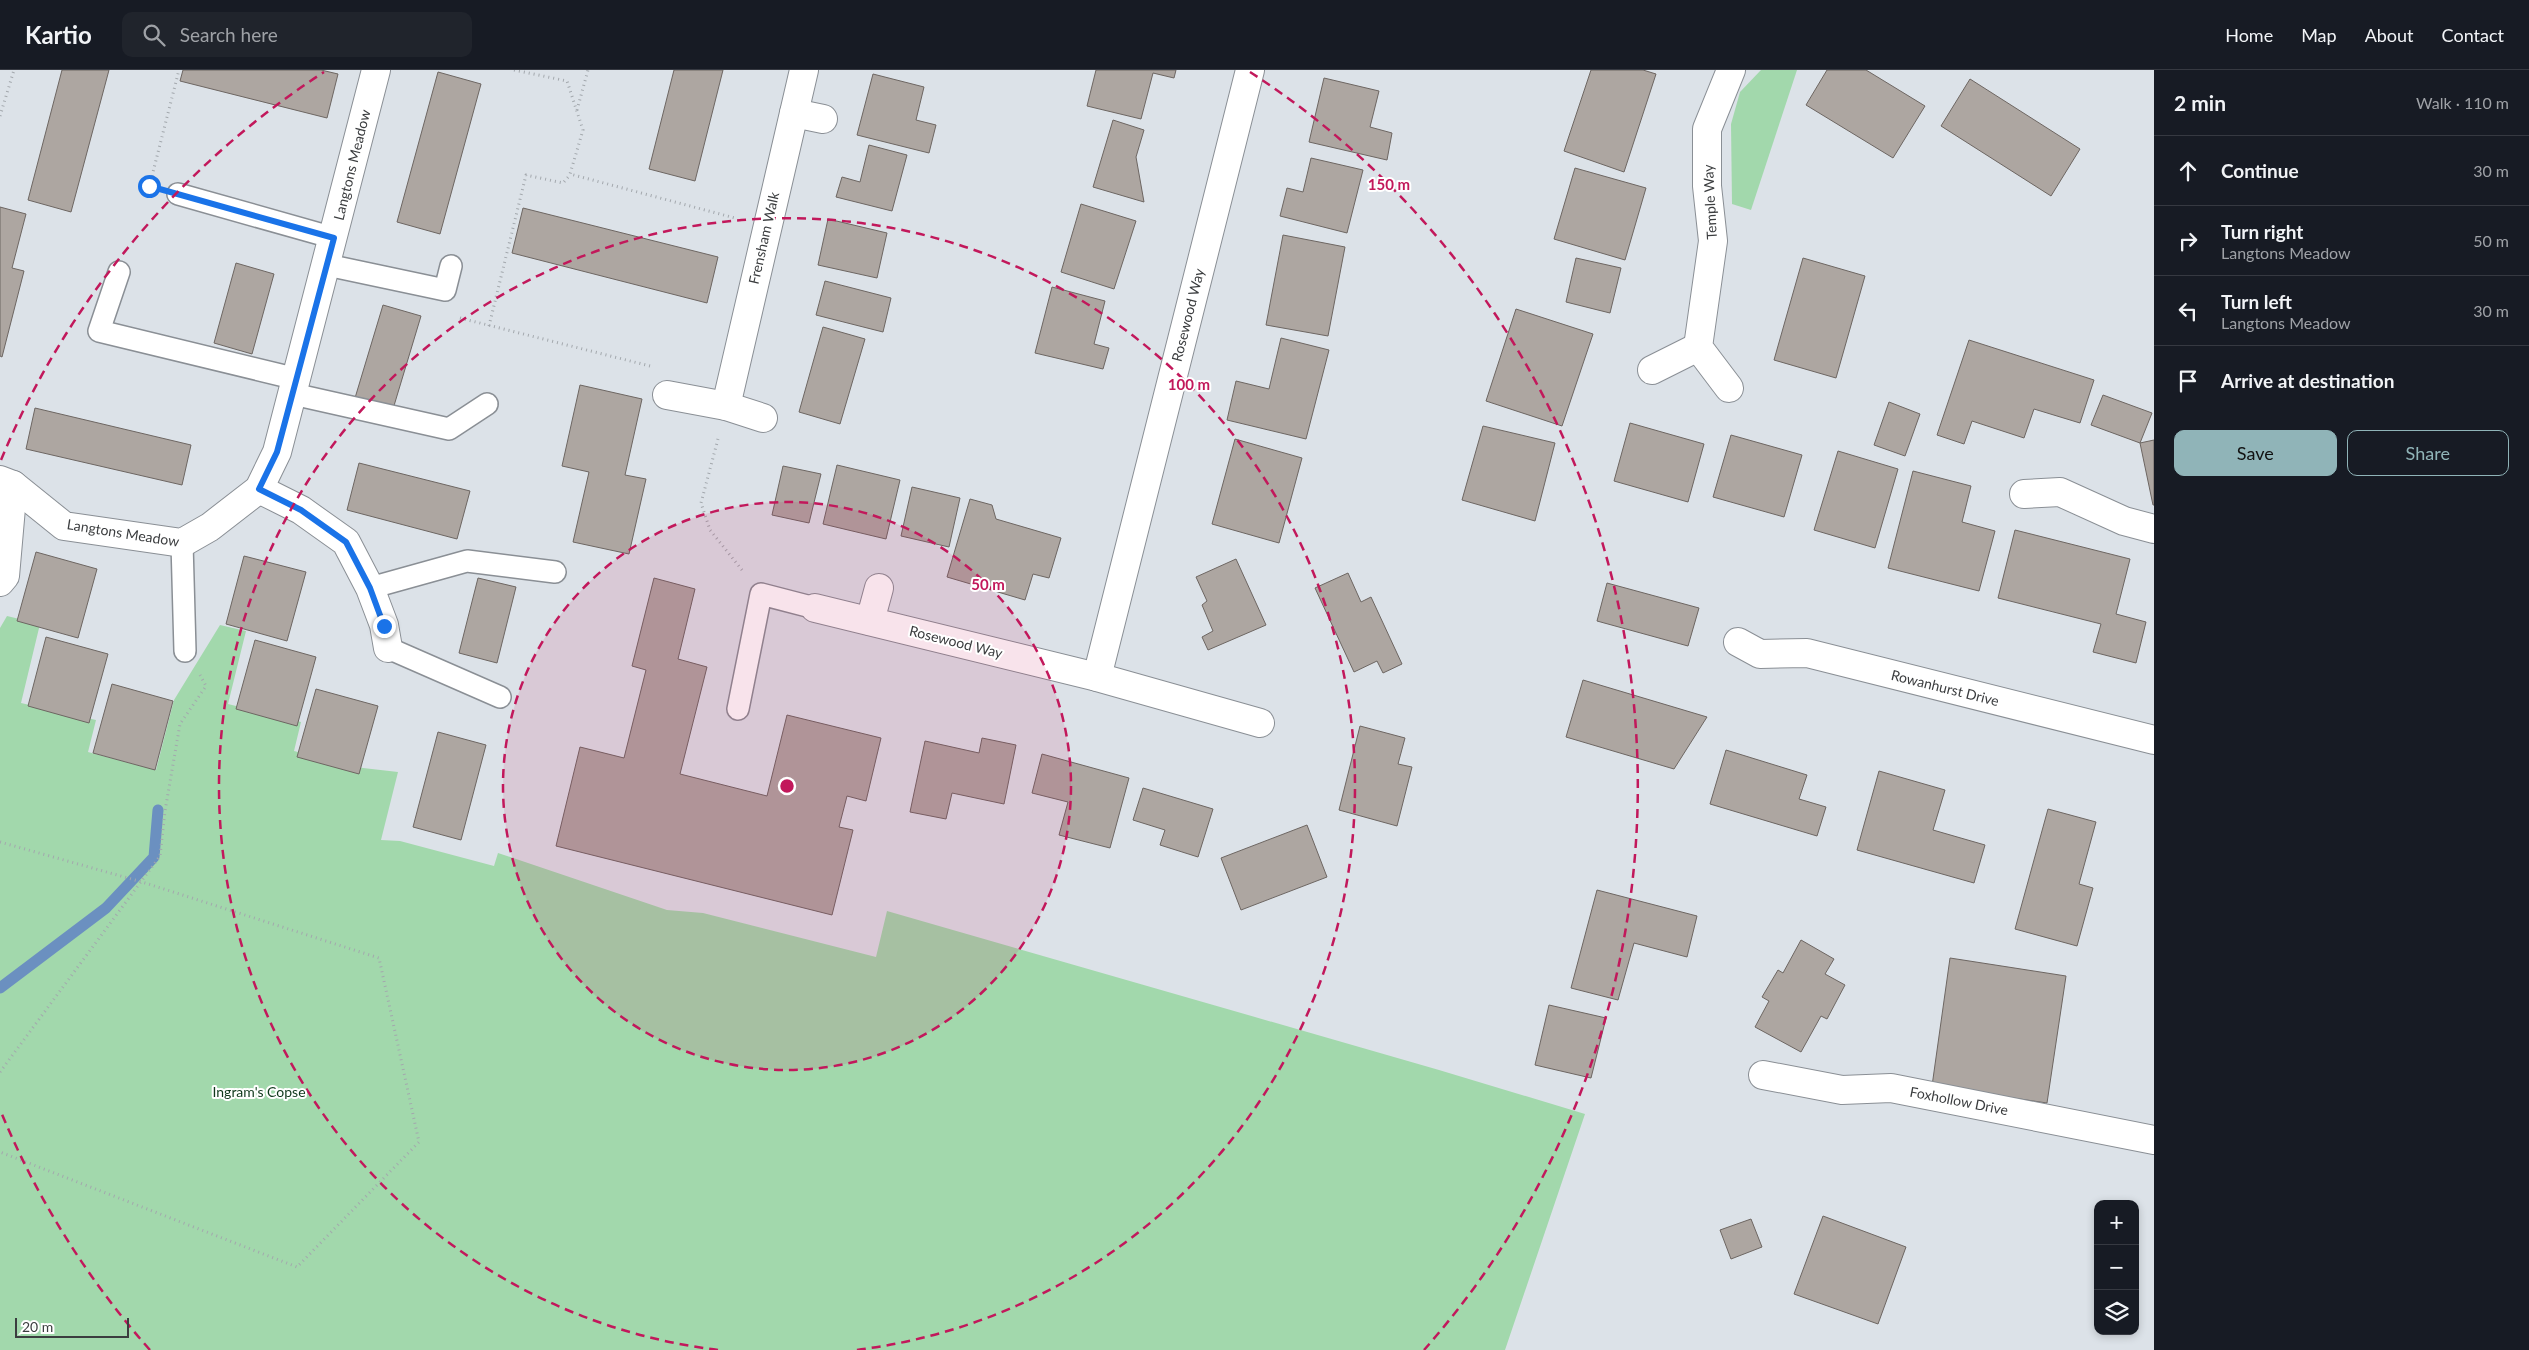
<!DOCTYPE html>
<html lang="en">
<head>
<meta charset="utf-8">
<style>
	body { margin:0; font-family:Lato,sans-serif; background:#20242c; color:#f1f3f6 }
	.controls { position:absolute; right:15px; bottom:15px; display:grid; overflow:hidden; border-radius:10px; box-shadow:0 2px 8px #0003 }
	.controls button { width:45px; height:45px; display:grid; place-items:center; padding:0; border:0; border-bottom:1px solid #363941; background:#171b24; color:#f1f3f6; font:25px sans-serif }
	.scale { position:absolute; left:15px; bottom:12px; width:114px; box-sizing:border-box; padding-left:5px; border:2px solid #3b3d3f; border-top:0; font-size:14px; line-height:18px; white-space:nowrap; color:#3b3d3f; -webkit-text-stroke:4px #fff; paint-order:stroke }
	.stop { position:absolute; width:15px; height:15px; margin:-11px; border:4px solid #1a73e8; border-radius:50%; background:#fff }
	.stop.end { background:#1a73e8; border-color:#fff; box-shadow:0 1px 5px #0008 }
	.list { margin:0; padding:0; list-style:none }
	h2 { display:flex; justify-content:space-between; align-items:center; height:65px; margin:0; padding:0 20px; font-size:21px }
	h2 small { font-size:16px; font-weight:400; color:#9ea1a6 }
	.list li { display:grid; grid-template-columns:32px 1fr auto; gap:15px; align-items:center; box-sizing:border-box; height:70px; padding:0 20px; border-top:1px solid #363941 }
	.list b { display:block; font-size:19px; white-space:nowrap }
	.list p { margin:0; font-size:16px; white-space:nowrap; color:#9ea1a6 }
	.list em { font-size:16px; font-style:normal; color:#9ea1a6 }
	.actions { display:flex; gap:10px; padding:15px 20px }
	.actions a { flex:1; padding:11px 0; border:1px solid #90b4b8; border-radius:10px; text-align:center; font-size:18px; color:#90b4b8 }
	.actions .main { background:#90b4b8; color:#111 }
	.icon { flex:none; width:28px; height:28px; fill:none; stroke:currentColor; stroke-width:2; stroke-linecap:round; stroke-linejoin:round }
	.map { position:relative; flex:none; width:2154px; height:1280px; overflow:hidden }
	header { display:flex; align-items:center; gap:30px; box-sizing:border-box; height:70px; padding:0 25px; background:#171b24; border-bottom:1px solid #363941 }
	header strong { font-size:24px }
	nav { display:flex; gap:28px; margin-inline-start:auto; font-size:18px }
	.search { width:350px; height:45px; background:#20242c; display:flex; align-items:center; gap:12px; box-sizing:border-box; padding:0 18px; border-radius:10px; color:#9ea1a6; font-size:19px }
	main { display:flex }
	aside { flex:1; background:#171b24 }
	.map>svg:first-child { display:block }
	.green { fill:#a2d8ac }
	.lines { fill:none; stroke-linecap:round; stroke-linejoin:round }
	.stream { stroke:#6b90c0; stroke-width:11 }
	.building { fill:#ada6a1; stroke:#6d6662 }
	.lane-casing { stroke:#8a8f95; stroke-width:24 }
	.street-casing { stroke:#8a8f95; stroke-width:30 }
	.path { stroke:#a3a8ad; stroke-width:3; stroke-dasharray:1 4; stroke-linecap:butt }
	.lane { stroke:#fff; stroke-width:21 }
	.street { stroke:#fff; stroke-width:28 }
	.route { stroke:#1a73e8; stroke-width:6 }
	.ring { fill:none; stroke:#c2185b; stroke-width:2.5; stroke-dasharray:9 6 }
	.labels { text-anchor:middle; stroke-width:4; stroke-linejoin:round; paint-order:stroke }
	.street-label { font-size:14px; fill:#3b3d3f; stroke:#fff }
	.park-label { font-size:14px; fill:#0f381b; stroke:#fff }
	.centre { fill:#c2185b; stroke:#fff; stroke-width:2.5 }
	.ring-label { font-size:15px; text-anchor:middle; font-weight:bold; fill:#c2185b; stroke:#fff; stroke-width:4; stroke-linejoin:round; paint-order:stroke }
</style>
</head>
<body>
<header>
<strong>Kartio</strong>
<div class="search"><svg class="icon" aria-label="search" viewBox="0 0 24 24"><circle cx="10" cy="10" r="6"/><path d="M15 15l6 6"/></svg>Search here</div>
<nav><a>Home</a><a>Map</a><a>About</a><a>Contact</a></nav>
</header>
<main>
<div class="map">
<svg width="2154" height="1280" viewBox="0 0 2154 1280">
	<rect width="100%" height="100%" fill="#dce2e8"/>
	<!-- green -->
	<g class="green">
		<polygon points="1761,0 1797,0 1751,140 1732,134 1731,54 1740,22"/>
		<polygon points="7,546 40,554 21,633 96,650 88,682 156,700 174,630 220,555 246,561 228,634 301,652 294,681 363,698 398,702 381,770 400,771 494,796 498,783 667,840 703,843 876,887 887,841 1439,1000 1585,1044 1505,1280 0,1280 0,558"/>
	</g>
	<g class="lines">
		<!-- stream -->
		<polyline class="stream" points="0,918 106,838 154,787 158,740"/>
	</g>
	<!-- building -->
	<g class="building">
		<polygon points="62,0 109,0 71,142 28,130"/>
		<polygon points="183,0 321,0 338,4 327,48 180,11"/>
		<polygon points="674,0 723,0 695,111 649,99"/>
		<polygon points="1096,0 1176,0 1174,8 1153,3 1141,49 1087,36"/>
		<polygon points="1591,0 1643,0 1656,4 1624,102 1564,81"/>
		<polygon points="1827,0 1866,0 1925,36 1893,88 1806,35"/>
		<polygon points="438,2 481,14 440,164 397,152"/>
		<polygon points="873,4 924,17 916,50 936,55 929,83 857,65"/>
		<polygon points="1324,8 1379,21 1370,57 1392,63 1387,90 1309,72"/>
		<polygon points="1970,9 2080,79 2051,126 1941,56"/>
		<polygon points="1113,50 1144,60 1136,87 1144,132 1093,117"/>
		<polygon points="869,75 907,85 892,141 836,127 842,107 860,112"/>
		<polygon points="1311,88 1363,100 1347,163 1280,146 1287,118 1303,122"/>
		<polygon points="1575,98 1646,118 1625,190 1554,169"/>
		<polygon points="1081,134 1136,151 1114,219 1061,202"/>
		<polygon points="0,137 26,144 12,198 24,201 2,287 0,286"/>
		<polygon points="523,138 718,187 707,233 512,183"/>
		<polygon points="828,149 887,163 877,208 818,195"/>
		<polygon points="1283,165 1345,177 1328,266 1266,255"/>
		<polygon points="1576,188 1621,198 1610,243 1566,232"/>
		<polygon points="1803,188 1865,206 1836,308 1774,290"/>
		<polygon points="236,193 274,204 252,284 214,273"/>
		<polygon points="825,211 891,228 883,262 816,245"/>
		<polygon points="1052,217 1105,231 1094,274 1109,278 1103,299 1035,283"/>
		<polygon points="383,235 421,246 393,339 355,328"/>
		<polygon points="1516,239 1593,264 1562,356 1486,331"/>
		<polygon points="823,257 865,269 840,354 799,342"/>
		<polygon points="1281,268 1329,280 1306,369 1227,350 1236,311 1269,319"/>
		<polygon points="1969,270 2094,310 2080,353 2034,339 2024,368 1972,351 1964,374 1937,365"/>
		<polygon points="580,315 642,329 625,405 646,409 629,484 573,472 589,402 562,396"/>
		<polygon points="2103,325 2152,343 2140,373 2091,355"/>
		<polygon points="1889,332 1920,344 1905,386 1874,375"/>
		<polygon points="35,338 191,375 182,415 26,379"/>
		<polygon points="1630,353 1704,374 1688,432 1614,411"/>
		<polygon points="1483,356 1555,373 1535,451 1462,430"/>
		<polygon points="1731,365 1802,385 1784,447 1713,427"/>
		<polygon points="1235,369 1302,388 1279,473 1212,454"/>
		<polygon points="2154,370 2154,435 2153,435 2140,373"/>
		<polygon points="1838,381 1898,399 1875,478 1814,460"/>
		<polygon points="359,393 470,421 457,469 347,440"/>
		<polygon points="837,395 900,410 886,469 823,454"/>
		<polygon points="783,396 821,404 809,453 772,445"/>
		<polygon points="1913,401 1971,416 1962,452 1995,461 1979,521 1888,498"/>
		<polygon points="912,417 960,428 949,477 901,466"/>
		<polygon points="970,429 992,435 996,449 1061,468 1049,508 1033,504 1025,530 947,507"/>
		<polygon points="2015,460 2130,489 2116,544 2146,552 2136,593 2093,582 2101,554 1998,528"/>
		<polygon points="36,482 97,499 78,568 17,551"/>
		<polygon points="244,486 306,502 287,571 226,554"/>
		<polygon points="1236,489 1266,555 1208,580 1202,567 1213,561 1202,535 1207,531 1196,507"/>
		<polygon points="1348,503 1361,532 1371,527 1402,594 1383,603 1377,591 1354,602 1315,518"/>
		<polygon points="478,508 516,517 497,593 459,583"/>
		<polygon points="654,508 695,519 678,589 707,597 680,704 767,726 787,645 881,668 866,731 847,726 839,757 853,760 832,845 556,776 580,677 624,688 646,600 632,596"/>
		<polygon points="1607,513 1699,538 1688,576 1597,551"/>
		<polygon points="46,567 108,584 89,653 28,636"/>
		<polygon points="255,570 316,587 297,656 236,639"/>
		<polygon points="1583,610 1707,647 1674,699 1566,667"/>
		<polygon points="112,614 173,631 155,700 93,683"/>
		<polygon points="316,619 378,636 359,704 297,687"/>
		<polygon points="1360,656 1405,668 1398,694 1412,697 1397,756 1339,740"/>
		<polygon points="438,662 486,675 461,770 413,757"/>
		<polygon points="982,668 1016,675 1004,734 952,723 946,749 910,742 925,671 979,683"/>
		<polygon points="1726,680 1807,705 1799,729 1826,737 1817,766 1710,734"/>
		<polygon points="1042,684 1129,708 1110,778 1059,765 1068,732 1032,723"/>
		<polygon points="1879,701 1945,720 1933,760 1985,775 1974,813 1857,780"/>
		<polygon points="1143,718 1213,739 1198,787 1160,775 1165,760 1133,750"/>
		<polygon points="2048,739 2096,752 2079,814 2093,818 2077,876 2015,859"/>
		<polygon points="1307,755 1327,807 1241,840 1221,788"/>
		<polygon points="1597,820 1697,846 1687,887 1634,873 1618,930 1571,918"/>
		<polygon points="1801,870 1834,889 1825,904 1845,915 1827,949 1821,946 1801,982 1755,957 1769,931 1762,927 1778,900 1783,903"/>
		<polygon points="1950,888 2066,906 2047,1033 1932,1016"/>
		<polygon points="1549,935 1606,948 1591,1008 1535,995"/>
		<polygon points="1823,1146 1906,1177 1878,1254 1794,1224"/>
		<polygon points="1751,1149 1762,1177 1731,1189 1720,1160"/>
	</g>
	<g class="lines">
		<!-- lane casing -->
		<g class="lane-casing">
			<g id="lane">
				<polyline points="178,124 334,168"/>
				<polyline points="327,195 445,220 451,196"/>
				<polyline points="119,202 99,261 297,309"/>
				<polyline points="293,324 449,359 487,334"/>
				<polyline points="182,473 185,581"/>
				<polyline points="370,518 467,491 555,502"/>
				<polyline points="388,578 500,627"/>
				<polyline points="738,639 761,524 815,538"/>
			</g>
		</g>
		<!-- street casing -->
		<g class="street-casing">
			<g id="street">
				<polyline points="794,43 823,49"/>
				<polyline points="1652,300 1698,277"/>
				<polyline points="1729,318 1698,277 1713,171 1707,116 1707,59 1731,0"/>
				<polyline points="667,325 726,336 763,348"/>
				<polyline points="726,336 804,0"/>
				<polyline points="0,410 13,415 64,456 182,473 210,457 259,419 277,382 376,0"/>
				<polyline points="259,419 301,440 346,472 370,518 384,555 388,578"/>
				<polyline points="2024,424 2060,422 2124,451 2154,459"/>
				<polyline points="0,512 5,506 13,415"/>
				<polyline points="815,538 1097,607 1260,653"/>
				<polyline points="870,551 879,518"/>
				<polyline points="1738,572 1760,584 1807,583 2154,670"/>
				<polyline points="1097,607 1250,0"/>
				<polyline points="1763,1005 1842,1020 1891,1018 2154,1070"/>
			</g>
		</g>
		<!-- path -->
		<g class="path">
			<polyline points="514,0 567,11 583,60 570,104 735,148"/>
			<polyline points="577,40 588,0"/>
			<polyline points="0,46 14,0"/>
			<polyline points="152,106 179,0"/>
			<polyline points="460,248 650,296"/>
			<polyline points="489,256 526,105 563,113 570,105"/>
			<polyline points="718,369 701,433 710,460 742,500"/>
			<polyline points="0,772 142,812 379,888 419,1072 297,1197 0,1082"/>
			<polyline points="0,1002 160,786 165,741 180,654 206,616 200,605"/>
		</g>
		<!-- lane -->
		<use href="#lane" class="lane"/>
		<!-- street -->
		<use href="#street" class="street"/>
	</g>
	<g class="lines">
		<!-- route -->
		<polyline class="route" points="149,116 334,168 277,382 259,419 301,440 346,472 370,518 384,556"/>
	</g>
	<!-- distance rings -->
	<circle cx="787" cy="716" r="284" fill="#c2185b" fill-opacity=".12"/>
	<g class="ring">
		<circle cx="787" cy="716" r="284"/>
		<path d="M718 1280A568 568 0 1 1 856 1280"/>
		<path d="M150 1280A851 851 0 0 1 1 1042M1 390A851 851 0 0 1 324 2M1250 2A851 851 0 0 1 1424 1280"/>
	</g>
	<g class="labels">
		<!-- street labels -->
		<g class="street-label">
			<text transform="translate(352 95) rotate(-76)" y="5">Langtons Meadow</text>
			<text transform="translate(1710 132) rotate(-93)" y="5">Temple Way</text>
			<text transform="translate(764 168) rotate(-77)" y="5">Frensham Walk</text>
			<text transform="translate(1188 245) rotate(-76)" y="5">Rosewood Way</text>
			<text transform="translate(123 463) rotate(9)" y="5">Langtons Meadow</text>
			<text transform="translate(956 572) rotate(14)" y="5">Rosewood Way</text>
			<text transform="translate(1945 618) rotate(14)" y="5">Rowanhurst Drive</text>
			<text transform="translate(1959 1031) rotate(11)" y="5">Foxhollow Drive</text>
		</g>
		<!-- park labels -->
		<g class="park-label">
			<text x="259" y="1027">Ingram's Copse</text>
		</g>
	</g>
	<circle cx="787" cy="716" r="8" class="centre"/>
	<g class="ring-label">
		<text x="1389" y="120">150 m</text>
		<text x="1189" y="320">100 m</text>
		<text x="988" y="520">50 m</text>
	</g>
</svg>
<div class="controls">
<button>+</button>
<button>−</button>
<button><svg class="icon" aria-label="layers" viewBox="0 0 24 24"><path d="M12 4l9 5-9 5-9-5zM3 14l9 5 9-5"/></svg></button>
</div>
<div class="scale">20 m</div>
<div class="stop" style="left:149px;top:116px"></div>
<div class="stop end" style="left:384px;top:556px"></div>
</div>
<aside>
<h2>2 min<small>Walk · 110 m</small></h2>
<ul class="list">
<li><svg class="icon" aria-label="ahead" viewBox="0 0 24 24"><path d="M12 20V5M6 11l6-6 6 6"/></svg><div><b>Continue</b></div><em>30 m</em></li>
<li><svg class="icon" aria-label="right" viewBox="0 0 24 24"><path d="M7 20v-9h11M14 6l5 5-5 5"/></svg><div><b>Turn right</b><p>Langtons Meadow</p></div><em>50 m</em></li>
<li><svg class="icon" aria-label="left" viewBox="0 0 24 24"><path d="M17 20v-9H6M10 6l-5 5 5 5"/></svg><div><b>Turn left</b><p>Langtons Meadow</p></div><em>30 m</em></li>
<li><svg class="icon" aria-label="arrive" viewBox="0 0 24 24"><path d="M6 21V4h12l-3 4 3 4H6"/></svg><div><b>Arrive at destination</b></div></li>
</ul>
<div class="actions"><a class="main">Save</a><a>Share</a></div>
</aside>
</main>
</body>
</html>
